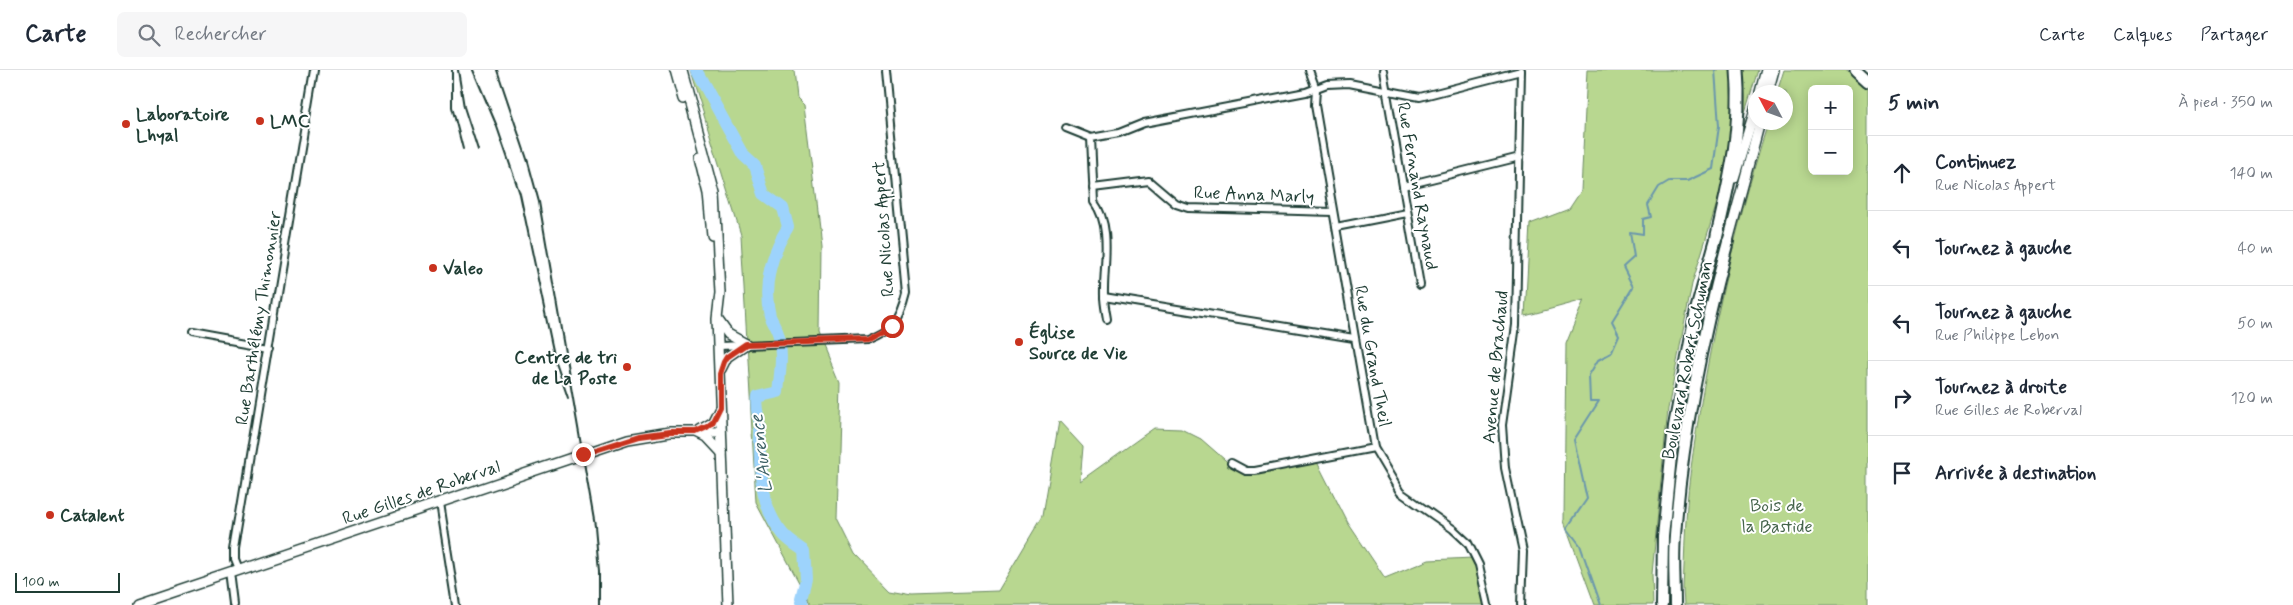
<!DOCTYPE html>
<html lang="fr">
<head>
<meta charset="utf-8">
<style>
	body { margin:0; font-family:Mynerve,sans-serif; background:#f6f6f7; color:#1f2937 }
	.controls { position:absolute; right:15px; top:15px; display:grid; overflow:hidden; border-radius:8px; box-shadow:0 2px 12px #0003 }
	.controls button { width:45px; height:45px; display:grid; place-items:center; padding:0; border:0; border-bottom:1px solid #e0e1e3; background:#fff; color:#1f2937; font:25px sans-serif }
	.compass { position:absolute; left:1748px; top:15px; width:45px; height:45px; border-radius:50%; background:#fff; box-shadow:0 2px 12px #0003; rotate:311deg }
	.scale { position:absolute; left:15px; bottom:12px; width:105px; box-sizing:border-box; padding-left:5px; border:2px solid #1f3d34; border-top:0; font-size:14px; line-height:18px; white-space:nowrap; color:#1f3d34; -webkit-text-stroke:4px #fff; paint-order:stroke }
	.stop { position:absolute; width:15px; height:15px; margin:-11px; border:4px solid #c8321e; border-radius:50%; background:#fff }
	.stop.end { background:#c8321e; border-color:#fff; box-shadow:0 1px 5px #0008 }
	.list { margin:0; padding:0; list-style:none }
	h2 { display:flex; justify-content:space-between; align-items:center; height:65px; margin:0; padding:0 20px; font-size:21px }
	h2 small { font-size:16px; font-weight:400; color:#747a83 }
	.list li { display:grid; grid-template-columns:32px 1fr auto; gap:15px; align-items:center; box-sizing:border-box; height:75px; padding:0 20px; border-top:1px solid #e0e1e3 }
	.list b { display:block; font-size:19px; white-space:nowrap }
	.list p { margin:0; font-size:16px; white-space:nowrap; color:#747a83 }
	.list em { font-size:16px; font-style:normal; color:#747a83 }
	.icon { flex:none; width:28px; height:28px; fill:none; stroke:currentColor; stroke-width:2; stroke-linecap:round; stroke-linejoin:round }
	.map { position:relative; flex:none; width:1868px; height:535px; overflow:hidden }
	header { display:flex; align-items:center; gap:30px; box-sizing:border-box; height:70px; padding:0 25px; background:#fff; border-bottom:1px solid #e0e1e3 }
	header strong { font-size:24px }
	nav { display:flex; gap:28px; margin-inline-start:auto; font-size:18px }
	.search { width:350px; height:45px; background:#f6f6f7; display:flex; align-items:center; gap:12px; box-sizing:border-box; padding:0 18px; border-radius:8px; color:#747a83; font-size:19px }
	main { display:flex }
	aside { flex:1; background:#fff }
	.map>svg:first-child { display:block }
	.green { fill:#b8d790; stroke:#6c8a62; fill-rule:evenodd }
	.lines { fill:none; stroke-linecap:round; stroke-linejoin:round }
	.stream { stroke:#6b97ac; stroke-width:2 }
	.river { stroke:#9dd3fc; stroke-width:12 }
	.street-casing { stroke:#1f3d34; stroke-width:10 }
	.secondary-casing { stroke:#1f3d34; stroke-width:12 }
	.primary-casing { stroke:#1f3d34; stroke-width:14 }
	.highway-casing { stroke:#1f3d34; stroke-width:15 }
	.street { stroke:#fff; stroke-width:6 }
	.secondary { stroke:#fff; stroke-width:9 }
	.primary { stroke:#fff; stroke-width:10 }
	.highway { stroke:#fff; stroke-width:11 }
	.rail { stroke:#1f3d34; stroke-width:2 }
	.route { stroke:#c8321e; stroke-width:6 }
	.poi-dot { fill:#c8321e; stroke:#fff; stroke-width:2 }
	.labels { text-anchor:middle; stroke-width:4; stroke-linejoin:round; paint-order:stroke }
	.poi-label { font-size:18px; font-weight:bold; fill:#1f3d34; stroke:#fff; text-anchor:start }
	.street-label { font-size:18px; fill:#1f3d34; stroke:#fff }
	.park-label { font-size:18px; fill:#45644b; stroke:#fff }
	.water-label { font-size:19px; font-style:italic; fill:#3e6266; stroke:#fff }
</style>
</head>
<body>
<header>
<strong>Carte</strong>
<div class="search"><svg class="icon" aria-label="search" viewBox="0 0 24 24"><circle cx="10" cy="10" r="6"/><path d="M15 15l6 6"/></svg>Rechercher</div>
<nav><a>Carte</a><a>Calques</a><a>Partager</a></nav>
</header>
<main>
<div class="map">
<svg width="1868" height="535" viewBox="0 0 1868 535">
	<rect width="100%" height="100%" fill="#fff"/>
	<filter id="ink" filterUnits="userSpaceOnUse"><feTurbulence type="fractalNoise" baseFrequency=".02" numOctaves="2"/><feDisplacementMap in="SourceGraphic" scale="10" xChannelSelector="R" yChannelSelector="G"/><feConvolveMatrix kernelMatrix="1 2 1 2 8 2 1 2 1" color-interpolation-filters="sRGB"/></filter>
	<g filter="url(#ink)">
		<!-- green -->
		<g class="green">
			<polygon points="690,0 794,0 797,28 804,35 821,173 820,264 840,312 836,448 854,484 889,520 912,524 998,521 1043,445 1059,351 1083,377 1080,411 1154,358 1181,359 1201,369 1232,396 1249,404 1317,392 1348,453 1385,508 1429,490 1473,488 1481,512 1485,535 811,535 756,432 741,165"/>
			<polygon points="1587,0 1758,0 1692,214 1668,339 1652,504 1653,535 1595,535 1564,451 1566,274 1584,230 1525,246 1530,154 1569,139 1581,121"/>
			<path d="M1784 0H1847L1868 19V535H1684L1683 519C1685 481 1685 443 1690 405 1706 286 1732 167 1768 53L1786 52V22H1777ZM1812 19H1849V101H1812Z"/>
		</g>
		<g class="lines">
			<!-- stream -->
			<polyline class="stream" points="1601,535 1580,475 1567,458 1587,429 1574,370 1599,331 1590,331 1589,305 1598,290 1611,283 1619,265 1612,251 1633,217 1623,197 1634,187 1630,162 1643,164 1643,149 1651,147 1648,135 1659,117 1669,111 1687,111 1713,99 1719,56 1715,0"/>
			<!-- river -->
			<path class="river" d="M696 0 743 85 755 96 764 124 783 138 788 157C772 182 762 216 770 246 773 253 778 260 779 267 783 285 780 304 778 322L757 327C754 340 761 348 760 361 759 395 759 436 783 464 789 471 797 476 804 481L806 509 801 528 803 535"/>
			<!-- street casing -->
			<g class="street-casing">
				<g id="street">
					<polyline points="1309,0 1316,19 1315,35 1374,378 1400,422 1453,459 1468,473 1479,495 1488,535"/>
					<polyline points="1383,0 1420,215"/>
					<polyline points="1521,0 1516,255 1502,355 1505,398 1523,482 1521,535"/>
					<polyline points="1066,58 1091,68"/>
					<polyline points="1403,116 1520,87"/>
					<polyline points="1093,118 1149,111 1176,134 1188,138 1333,142"/>
					<polyline points="1336,157 1407,143"/>
					<polyline points="1104,227 1354,268"/>
					<path d="M1107 249C1106 242 1104 234 1104 226 1103 197 1113 157 1094 132L1091 68 1119 63 1144 53 1306 22 1327 14 1349 13 1420 27 1521 1"/>
					<polyline points="191,263 269,277"/>
					<path d="M719 276 866 270C892 259 899 252 906 223L885 0"/>
					<polyline points="1231,393 1246,401 1255,401 1374,378"/>
					<polyline points="440,433 456,535"/>
					<polyline points="239,500 235,490 235,478 314,0"/>
					<polyline points="231,503 235,535"/>
				</g>
			</g>
			<!-- secondary casing -->
			<g class="secondary-casing">
				<g id="secondary">
					<polyline points="675,0 683,29"/>
					<polyline points="682,0 715,124 720,223 717,249 728,535"/>
					<polyline points="1760,22 1766,0"/>
					<polyline points="1768,22 1774,0"/>
					<polyline points="699,87 708,124 712,165"/>
					<polyline points="1734,108 1756,36"/>
					<polyline points="1728,171 1760,52"/>
					<polyline points="718,250 728,264 746,274"/>
					<polyline points="721,299 727,287 746,274"/>
					<polyline points="700,360 712,353 719,339"/>
					<polyline points="699,363 707,367 722,383"/>
					<polyline points="136,535 628,369 670,362 721,362"/>
				</g>
			</g>
			<!-- primary casing -->
			<g class="primary-casing">
				<g id="primary">
					<polyline points="1662,535 1663,467 1674,356 1696,240 1717,165"/>
					<path d="M1675 535C1675 512 1673 489 1675 466 1682 366 1702 268 1728 171"/>
				</g>
			</g>
			<!-- highway casing -->
			<g class="highway-casing">
				<g id="highway">
					<polyline points="1856,0 1868,11"/>
					<path d="M1717 165C1730 109 1742 59 1737 0"/>
				</g>
			</g>
			<!-- street -->
			<use href="#street" class="street"/>
			<!-- secondary -->
			<use href="#secondary" class="secondary"/>
			<!-- primary -->
			<use href="#primary" class="primary"/>
			<!-- highway -->
			<use href="#highway" class="highway"/>
			<!-- rail -->
			<g class="rail">
				<polyline points="452,0 452,37 463,79"/>
				<polyline points="458,0 464,37 478,80"/>
				<polyline points="473,0 496,54 520,124 555,290 568,328"/>
				<polyline points="497,0 528,92 539,132 595,456 599,501 599,535"/>
			</g>
		</g>
	</g>
	<g class="lines" filter="url(#ink)">
		<!-- route -->
		<polyline class="route" points="583,384 640,366 670,362 696,362 707,357 712,353 720,337 720,304 724,292 727,287 746,274 866,270 892,256"/>
	</g>
	<!-- markers -->
	<g class="poi-dot">
		<circle cx="260" cy="51" r="5"/>
		<circle cx="126" cy="54" r="5"/>
		<circle cx="433" cy="198" r="5"/>
		<circle cx="1019" cy="272" r="5"/>
		<circle cx="627" cy="297" r="5"/>
		<circle cx="50" cy="445" r="5"/>
	</g>
	<g class="labels">
		<!-- poi labels -->
		<g class="poi-label">
			<text x="136" y="50">Laboratoire<tspan x="136" dy="21">Lhyal</tspan></text>
			<text x="270" y="57">LMC</text>
			<text x="443" y="204">Valeo</text>
			<text x="1029" y="268">Église<tspan x="1029" dy="21">Source de Vie</tspan></text>
			<text x="617" y="293" text-anchor="end">Centre de tri<tspan x="617" dy="21">de La Poste</tspan></text>
			<text x="60" y="451">Catalent</text>
		</g>
		<!-- street labels -->
		<g class="street-label">
			<text transform="translate(1418 116) rotate(80)" y="6">Rue Fernand Raynaud</text>
			<text transform="translate(1254 124) rotate(2)" y="6">Rue Anna Marly</text>
			<text transform="translate(883 159) rotate(-94)" y="6">Rue Nicolas Appert</text>
			<text transform="translate(258 248) rotate(-81)" y="6">Rue Barthélémy Thimonnier</text>
			<text transform="translate(1373 286) rotate(80)" y="6">Rue du Grand Theil</text>
			<text transform="translate(1687 290) rotate(-79)" y="6">Boulevard Robert Schuman</text>
			<text transform="translate(1495 297) rotate(-85)" y="6">Avenue de Brachaud</text>
			<text transform="translate(421 422) rotate(-19)" y="6">Rue Gilles de Roberval</text>
		</g>
		<!-- park labels -->
		<g class="park-label">
			<text x="1777" y="441">Bois de<tspan x="1777" dy="21">la Bastide</tspan></text>
		</g>
		<!-- water labels -->
		<g class="water-label">
			<text transform="translate(760 384) rotate(-97)" y="7">L'Aurence</text>
		</g>
	</g>
</svg>
<div class="controls">
<button>+</button>
<button>−</button>
</div>
<svg class="compass" viewBox="-18 -18 36 36"><path d="M0-13l5 13h-10z" fill="#e53935"/><path d="M0 13l5-13h-10z" fill="#747a83"/></svg>
<div class="scale">100 m</div>
<div class="stop" style="left:892px;top:256px"></div>
<div class="stop end" style="left:583px;top:384px"></div>
</div>
<aside>
<h2>5 min<small>À pied · 350 m</small></h2>
<ul class="list">
<li><svg class="icon" aria-label="ahead" viewBox="0 0 24 24"><path d="M12 20V5M6 11l6-6 6 6"/></svg><div><b>Continuez</b><p>Rue Nicolas Appert</p></div><em>140 m</em></li>
<li><svg class="icon" aria-label="left" viewBox="0 0 24 24"><path d="M17 20v-9H6M10 6l-5 5 5 5"/></svg><div><b>Tournez à gauche</b></div><em>40 m</em></li>
<li><svg class="icon" aria-label="left" viewBox="0 0 24 24"><path d="M17 20v-9H6M10 6l-5 5 5 5"/></svg><div><b>Tournez à gauche</b><p>Rue Philippe Lebon</p></div><em>50 m</em></li>
<li><svg class="icon" aria-label="right" viewBox="0 0 24 24"><path d="M7 20v-9h11M14 6l5 5-5 5"/></svg><div><b>Tournez à droite</b><p>Rue Gilles de Roberval</p></div><em>120 m</em></li>
<li><svg class="icon" aria-label="arrive" viewBox="0 0 24 24"><path d="M6 21V4h12l-3 4 3 4H6"/></svg><div><b>Arrivée à destination</b></div></li>
</ul>
</aside>
</main>
</body>
</html>
